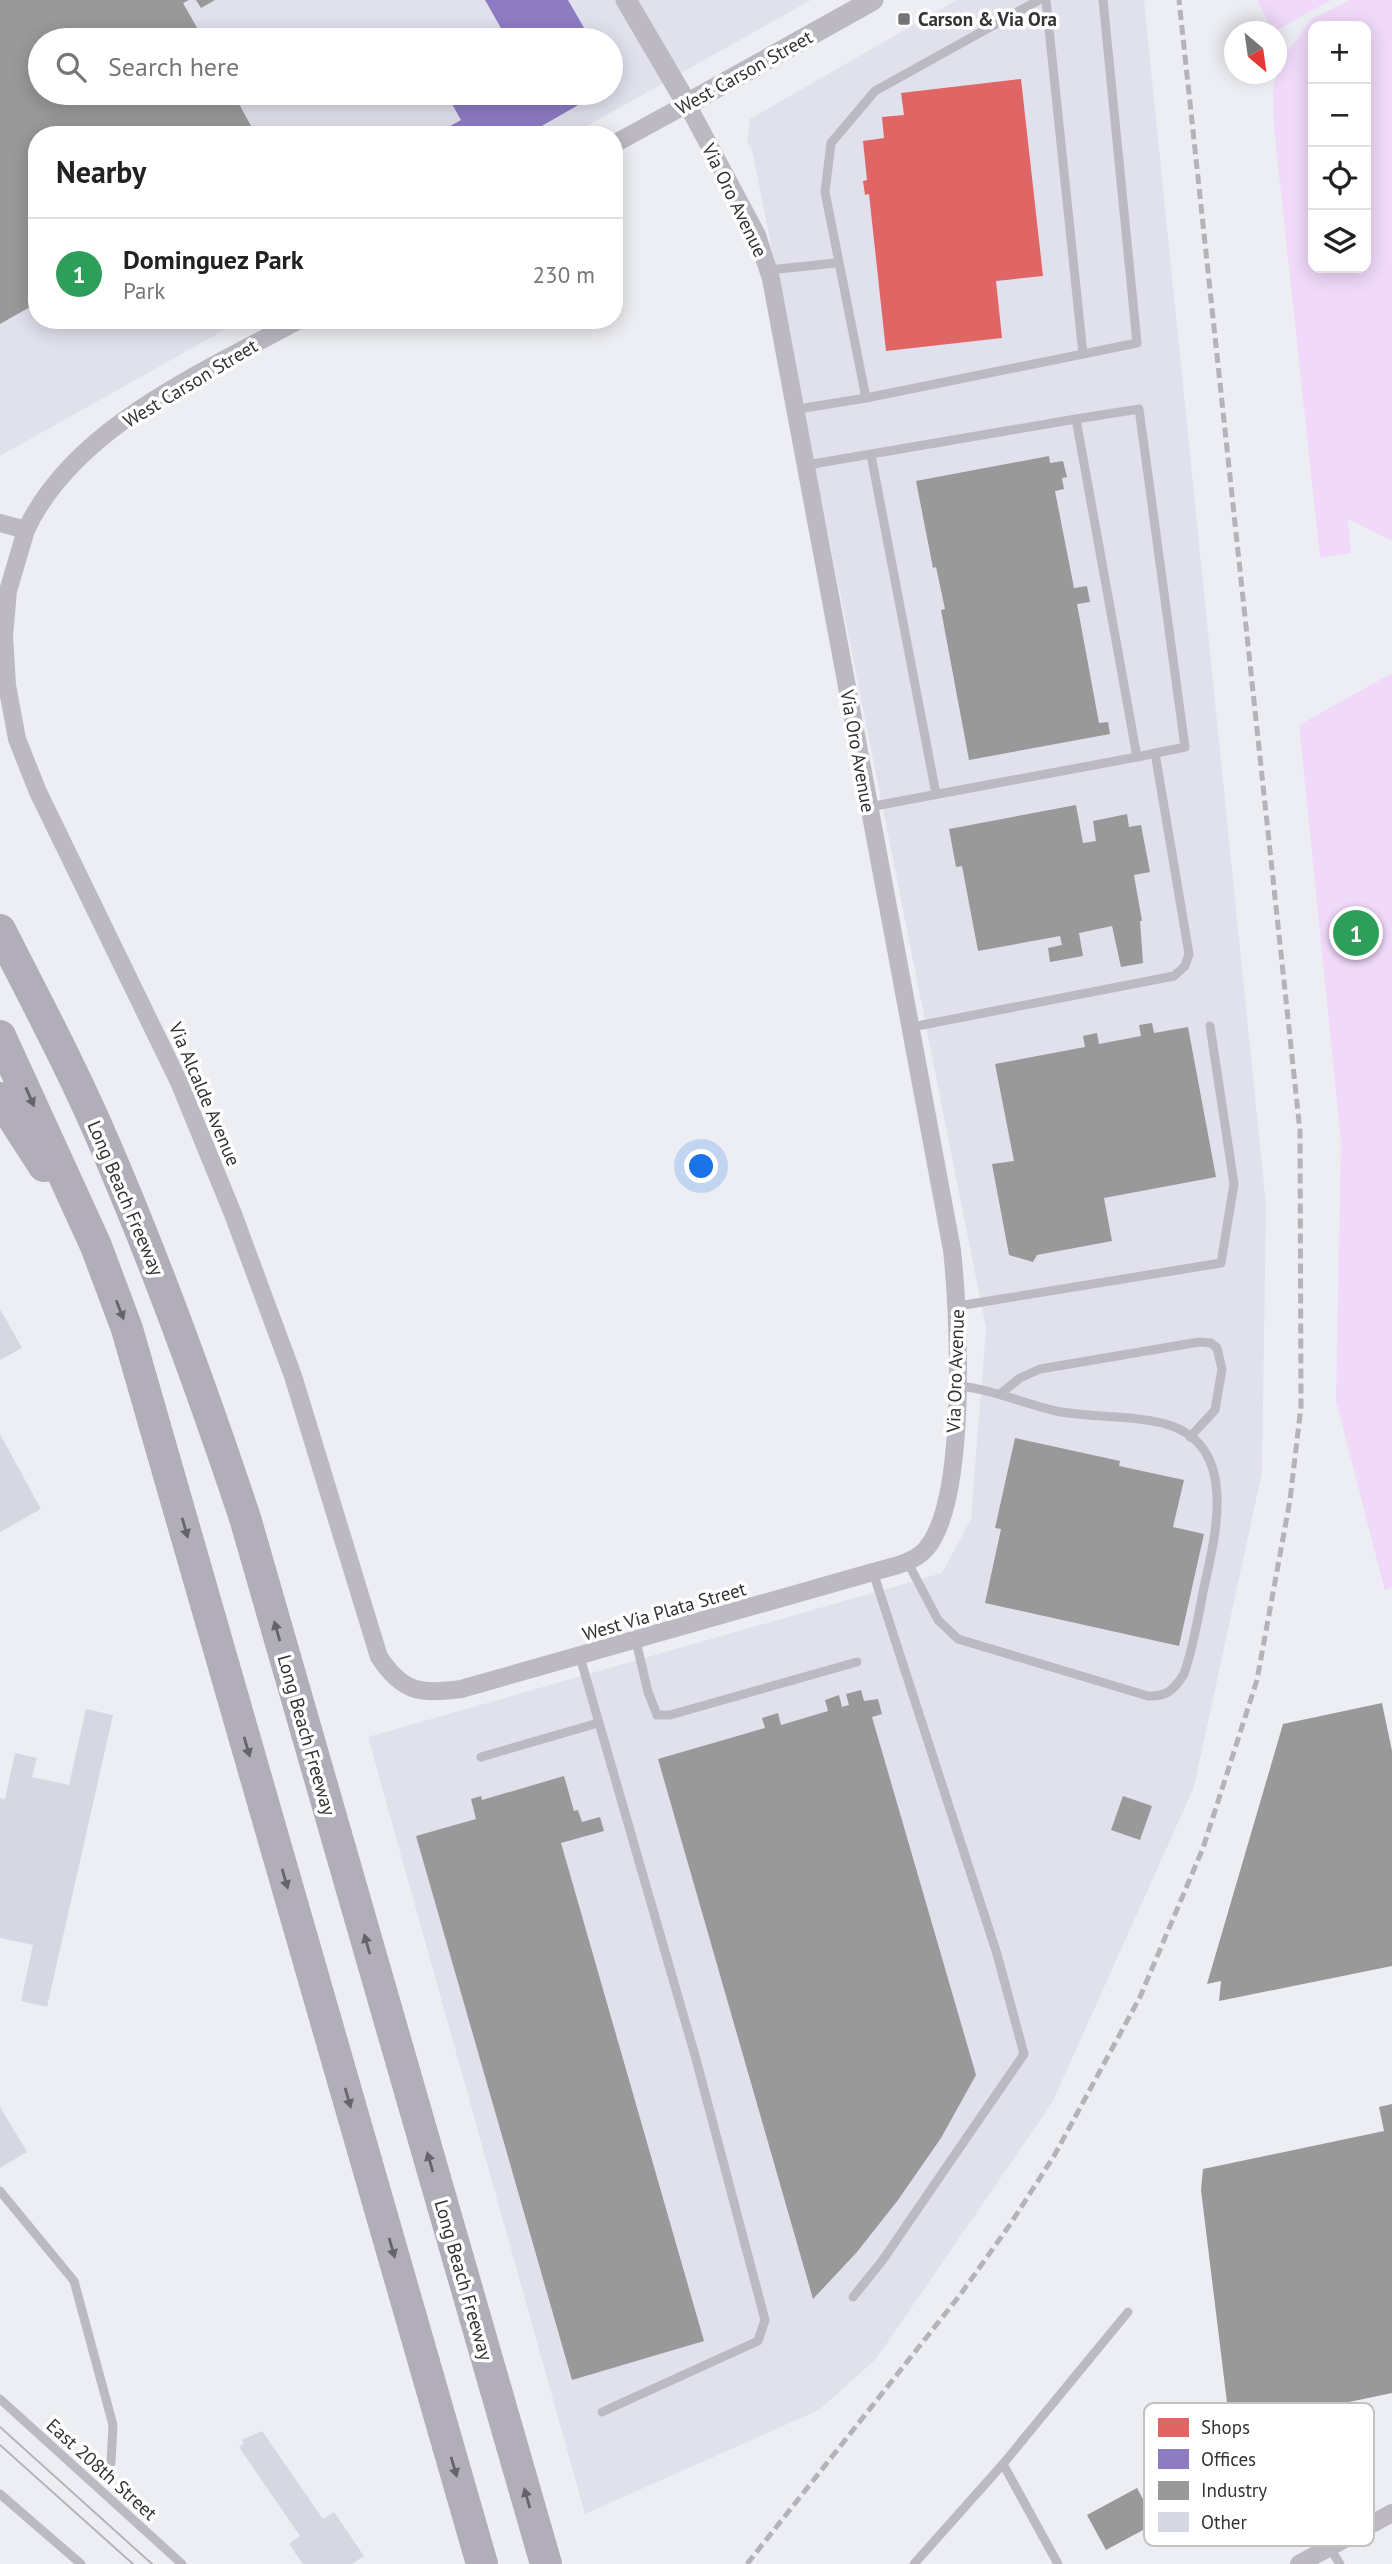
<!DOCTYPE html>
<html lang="en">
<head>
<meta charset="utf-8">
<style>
	body { margin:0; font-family:"PT Sans",sans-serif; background:#f2f2f2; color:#222 }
	.controls { position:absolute; right:21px; top:21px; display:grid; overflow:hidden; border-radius:14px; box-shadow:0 4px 18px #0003 }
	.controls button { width:63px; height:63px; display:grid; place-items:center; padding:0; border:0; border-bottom:2px solid #e0e0e0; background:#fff; color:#222; font:35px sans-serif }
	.compass { position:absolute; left:1224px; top:21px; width:63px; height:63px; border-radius:50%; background:#fff; box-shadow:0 4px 18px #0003; rotate:151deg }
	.you { position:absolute; left:702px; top:1167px; width:24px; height:24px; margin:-18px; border:5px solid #fff; border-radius:50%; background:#1a73e8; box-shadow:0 0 0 10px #1a73e833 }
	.badge { display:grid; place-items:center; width:46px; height:46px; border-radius:50%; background:#0f766e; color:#fff; font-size:23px; font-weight:700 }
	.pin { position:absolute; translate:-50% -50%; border:4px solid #fff; box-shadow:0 2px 7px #0006 }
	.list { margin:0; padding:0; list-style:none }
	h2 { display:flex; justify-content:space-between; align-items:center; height:91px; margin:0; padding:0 28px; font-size:30px }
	h2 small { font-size:23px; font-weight:400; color:#767676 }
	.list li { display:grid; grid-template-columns:46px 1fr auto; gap:21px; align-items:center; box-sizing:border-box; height:112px; padding:0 28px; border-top:2px solid #e0e0e0 }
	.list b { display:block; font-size:26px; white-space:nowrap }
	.list p { margin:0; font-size:23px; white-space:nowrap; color:#767676 }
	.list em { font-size:23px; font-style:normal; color:#767676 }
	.icon { flex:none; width:38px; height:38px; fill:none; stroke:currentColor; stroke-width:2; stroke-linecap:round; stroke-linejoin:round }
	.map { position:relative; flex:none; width:1392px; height:2564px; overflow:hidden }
	.search { position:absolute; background:#fff; box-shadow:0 4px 18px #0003; left:28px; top:28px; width:595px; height:77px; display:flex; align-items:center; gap:18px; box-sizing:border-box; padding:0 24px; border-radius:38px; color:#767676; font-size:26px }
	.panel { position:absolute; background:#fff; box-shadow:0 4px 18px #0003; left:28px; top:126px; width:595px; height:203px; border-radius:28px }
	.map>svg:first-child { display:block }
	.built { fill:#e0e1ed; fill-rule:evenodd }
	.green { fill:#f0d9f9; fill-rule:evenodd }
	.shops { fill:#e06666 }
	.offices { fill:#8e7cc3 }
	.industry { fill:#999 }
	.building { fill:#d5d8e3 }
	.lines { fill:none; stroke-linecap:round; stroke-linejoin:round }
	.service { stroke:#bdb9c3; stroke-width:9 }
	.minor { stroke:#bdb9c3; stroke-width:18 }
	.tertiary { stroke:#bdb9c3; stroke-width:21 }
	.motorway { stroke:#b1adb9; stroke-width:32 }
	.tram { stroke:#b5b2ba; stroke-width:2 }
	.rail { stroke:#b5b2ba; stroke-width:5; stroke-dasharray:10 5; stroke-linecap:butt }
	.oneway { fill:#65646b }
	.poi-dot { fill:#747479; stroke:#fff; stroke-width:2.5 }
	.labels { text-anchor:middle; stroke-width:7; stroke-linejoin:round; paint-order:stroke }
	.poi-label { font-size:19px; font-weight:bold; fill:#333337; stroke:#fff; text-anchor:start }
	.street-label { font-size:19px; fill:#333337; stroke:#fff }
	.key { fill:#fff; stroke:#c2c2c3; stroke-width:2 }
	.key-label { font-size:19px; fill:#333337 }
</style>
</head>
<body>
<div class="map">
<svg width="1392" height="2564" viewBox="0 0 1392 2564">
	<rect width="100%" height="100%" fill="#edeef3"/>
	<!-- built -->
	<g class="built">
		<path d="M0 0H811L571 135H37V320H242L0 456ZM40 40H611V93H40Z"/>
		<polygon points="957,0 1144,0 1266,1205 1262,1472 1194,1787 1052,2103 876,2359 819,2410 585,2514 368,1737 942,1573 971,1519 986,1328 752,150 747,142 750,119"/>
	</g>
	<!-- green -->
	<g class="green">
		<polygon points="1257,0 1331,0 1274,32"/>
		<path d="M1350 0H1392V541L1348 519 1351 553 1320 558 1274 127 1273 85 1285 55 1312 19ZM1313 26H1366V268H1313Z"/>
		<polygon points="1392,673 1392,1587 1385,1591 1336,1401 1341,1142 1299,725"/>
	</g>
	<!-- shops -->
	<polygon class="shops" points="1021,79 1043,276 996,281 1002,338 886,351 869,194 865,195 863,181 867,180 863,141 884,138 882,117 904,115 901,93"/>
	<!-- offices -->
	<g class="offices">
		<polygon points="485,0 568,0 591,40 514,40 506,37"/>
		<polygon points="450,93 595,93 594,96 526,135 448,135 445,129 461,120 447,95"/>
	</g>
	<!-- industry -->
	<g class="industry">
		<polygon points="0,0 189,0 183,3 204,40 40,40 40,93 233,93 256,135 37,135 37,303 0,324"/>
		<polygon points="196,0 215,0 201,8"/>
		<polygon points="1049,456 1050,463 1063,461 1067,477 1062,478 1064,489 1055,491 1074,588 1087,586 1090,602 1077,604 1099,723 1108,722 1110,734 969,760 941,610 945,609 936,567 933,568 916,481"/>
		<polygon points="1076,805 1083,843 1096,841 1093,821 1127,814 1129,827 1141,825 1150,872 1134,875 1142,921 1140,921 1143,963 1121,967 1112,926 1079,933 1083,956 1050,962 1048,948 1062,945 1060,936 978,951 962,866 956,867 949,829"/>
		<polygon points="1152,1023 1154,1033 1188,1027 1216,1177 1104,1198 1112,1241 1037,1255 1033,1262 1009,1255 992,1164 1014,1161 995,1064 1085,1047 1083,1036 1097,1033 1099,1044 1141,1036 1139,1025"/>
		<polygon points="1015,1438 1120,1461 1119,1466 1184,1480 1173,1527 1204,1534 1179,1646 985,1603 1001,1529 995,1528"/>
		<polygon points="861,1690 864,1701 878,1699 882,1714 872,1717 976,2075 941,2138 898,2200 857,2252 813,2299 658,1759 765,1728 762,1718 778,1713 781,1725 828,1711 825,1700 839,1695 842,1707 849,1705 846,1694"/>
		<polygon points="1382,1703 1392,1751 1392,1966 1219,2001 1221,1981 1207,1984 1283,1724"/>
		<polygon points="564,1776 574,1811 578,1810 582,1822 600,1817 604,1831 561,1843 704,2341 572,2380 416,1836 476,1819 471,1799 481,1796 482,1800"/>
		<polygon points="1123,1796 1152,1806 1140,1840 1111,1830"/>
		<polygon points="1392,2104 1392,2393 1230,2427 1201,2190 1203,2169 1384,2131 1379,2107"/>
		<polygon points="1137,2488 1156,2523 1106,2550 1087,2515"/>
	</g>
	<!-- building -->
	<g class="building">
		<polygon points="0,1309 22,1348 0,1360"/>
		<polygon points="0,1434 41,1509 0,1532"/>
		<polygon points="86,1709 113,1715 47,2007 21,2001 33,1945 0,1938 0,1798 5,1799 15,1753 37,1758 32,1777 69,1785"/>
		<polygon points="0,2107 27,2152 0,2168"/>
		<polygon points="262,2431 323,2519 334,2512 364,2556 352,2564 303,2564 289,2544 300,2536 239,2447 244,2443 242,2440"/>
	</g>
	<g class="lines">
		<!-- service -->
		<g class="service">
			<polyline points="1039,0 875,91 831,143 825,192 866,398 1137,343 1103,0"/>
			<polyline points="1046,0 1083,354"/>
			<polyline points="308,93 332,100 364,99"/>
			<polyline points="769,270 836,263"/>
			<polyline points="798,409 866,398"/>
			<polyline points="1076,419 1139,409 1185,747 1137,757"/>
			<polyline points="871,455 936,794"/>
			<polyline points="807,465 1076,419 1137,757 869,807"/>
			<polyline points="912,1027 1174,976 1185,966 1189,954 1155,753"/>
			<polyline points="958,1306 1221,1263 1234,1184 1210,1026"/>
			<polyline points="1000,1394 1020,1378 1040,1369 1199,1342 1211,1343 1217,1348 1222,1369 1215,1410 1190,1437"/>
			<path d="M907 1561 938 1620 958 1639 1148 1696C1166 1697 1174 1690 1184 1674 1193 1648 1198 1619 1203 1592 1214 1541 1240 1450 1172 1426 1142 1415 1089 1418 1056 1411 1022 1403 992 1389 958 1386"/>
			<polyline points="636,1641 648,1692 657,1715 670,1715 857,1662"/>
			<polyline points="580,1657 696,2059 765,2320 758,2341 602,2412"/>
			<polyline points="481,1757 598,1723"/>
			<polyline points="0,2191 74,2281 113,2425 111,2463"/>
			<polyline points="853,2297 882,2261 1024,2054 997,1954 873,1572"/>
			<polyline points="0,2399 182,2564"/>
			<polyline points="0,2494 81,2564"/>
			<polyline points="1329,2547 1340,2564"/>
			<polyline points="914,2564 1003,2464"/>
			<polyline points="1058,2564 1003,2464 1128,2312"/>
		</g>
		<!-- minor -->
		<g class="minor">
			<path d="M0 523 26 530C74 427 204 372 299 320"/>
			<path d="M26 530 8 591 4 636 7 685 17 739 38 792 179 1082 233 1214 293 1376 379 1657C403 1693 420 1694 461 1689L873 1572C890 1567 914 1563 926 1549 968 1500 959 1315 952 1250L771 279 757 235 687 104 614 144"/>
			<polyline points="1299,2564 1392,2513"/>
		</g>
		<!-- tertiary -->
		<polyline class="tertiary" points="626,0 687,104 873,0"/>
		<!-- motorway -->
		<g class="motorway">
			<path d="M0 930C36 1001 74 1072 105 1145 158 1268 203 1392 245 1518L546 2564"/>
			<polyline points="0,1036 96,1246 127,1329 482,2564"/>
			<polyline points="0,1098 44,1166"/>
		</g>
		<!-- tram -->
		<g class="tram">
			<polyline points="0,2427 152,2564"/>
			<polyline points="0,2445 133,2564"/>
		</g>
		<!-- rail -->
		<polyline class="rail" points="747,2564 960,2295 1009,2226 1054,2156 1140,1997 1203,1848 1257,1680 1290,1500 1301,1406 1300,1131 1179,0"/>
	</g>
	<!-- one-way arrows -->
	<defs><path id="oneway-solid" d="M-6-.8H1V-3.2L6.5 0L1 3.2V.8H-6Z" transform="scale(1.75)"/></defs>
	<g class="oneway">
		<use href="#oneway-solid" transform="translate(30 1097) rotate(66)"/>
		<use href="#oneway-solid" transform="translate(120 1310) rotate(69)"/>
		<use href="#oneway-solid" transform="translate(185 1528) rotate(74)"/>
		<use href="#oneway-solid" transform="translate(277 1631) rotate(-106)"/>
		<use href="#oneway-solid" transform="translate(247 1747) rotate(74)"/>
		<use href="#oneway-solid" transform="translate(285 1879) rotate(74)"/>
		<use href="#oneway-solid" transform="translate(367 1944) rotate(-106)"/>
		<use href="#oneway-solid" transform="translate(348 2098) rotate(74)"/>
		<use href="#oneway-solid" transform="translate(430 2162) rotate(-106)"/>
		<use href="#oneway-solid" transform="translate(392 2248) rotate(74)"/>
		<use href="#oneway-solid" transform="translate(454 2467) rotate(74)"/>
		<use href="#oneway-solid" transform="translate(527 2498) rotate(-106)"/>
	</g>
	<!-- markers -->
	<rect class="poi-dot" x="897" y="12" width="14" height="14" rx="3.5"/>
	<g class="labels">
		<!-- poi labels -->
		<g class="poi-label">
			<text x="918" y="26">Carson &amp; Via Ora</text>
		</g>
		<!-- street labels -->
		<g class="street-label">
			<text transform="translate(744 72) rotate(-29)" y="7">West Carson Street</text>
			<text transform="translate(735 200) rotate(64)" y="7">Via Oro Avenue</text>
			<text transform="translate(190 383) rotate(-31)" y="7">West Carson Street</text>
			<text transform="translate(858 751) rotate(80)" y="7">Via Oro Avenue</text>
			<text transform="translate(205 1094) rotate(67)" y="7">Via Alcalde Avenue</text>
			<text transform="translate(126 1198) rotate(67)" y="7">Long Beach Freeway</text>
			<text transform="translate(955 1371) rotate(-88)" y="7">Via Oro Avenue</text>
			<text transform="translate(664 1611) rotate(-16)" y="7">West Via Plata Street</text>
			<text transform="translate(307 1735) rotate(74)" y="7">Long Beach Freeway</text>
			<text transform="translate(464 2280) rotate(74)" y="7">Long Beach Freeway</text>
			<text transform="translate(102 2469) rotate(42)" y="7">East 208th Street</text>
		</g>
	</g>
	<!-- legend -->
	<rect x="1144" y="2403" width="230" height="143" rx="10" class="key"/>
	<rect x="1158" y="2418" width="31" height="19" fill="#e06666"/>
	<rect x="1158" y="2449" width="31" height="20" fill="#8e7cc3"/>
	<rect x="1158" y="2481" width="31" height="19" fill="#999"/>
	<rect x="1158" y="2512" width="31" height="20" fill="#d5d8e3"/>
	<g class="key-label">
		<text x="1201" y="2434">Shops</text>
		<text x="1201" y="2466">Offices</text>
		<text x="1201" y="2497">Industry</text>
		<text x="1201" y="2529">Other</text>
	</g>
</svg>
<div class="controls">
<button>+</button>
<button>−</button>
<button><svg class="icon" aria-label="locate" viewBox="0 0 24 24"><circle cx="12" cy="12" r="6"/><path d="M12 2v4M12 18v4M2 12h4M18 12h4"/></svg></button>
<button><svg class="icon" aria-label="layers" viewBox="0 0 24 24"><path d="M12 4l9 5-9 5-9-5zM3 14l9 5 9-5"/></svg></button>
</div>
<svg class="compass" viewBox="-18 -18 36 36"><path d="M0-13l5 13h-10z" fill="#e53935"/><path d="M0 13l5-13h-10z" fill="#767676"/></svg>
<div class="you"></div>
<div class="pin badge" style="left:1356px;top:933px;background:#2e9e5b">1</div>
<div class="search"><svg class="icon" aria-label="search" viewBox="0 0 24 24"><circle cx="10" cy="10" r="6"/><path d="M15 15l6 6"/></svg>Search here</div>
<section class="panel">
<h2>Nearby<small></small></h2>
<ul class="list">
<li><span class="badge" style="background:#2e9e5b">1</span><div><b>Dominguez Park</b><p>Park</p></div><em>230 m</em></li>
</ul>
</section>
</div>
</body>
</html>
